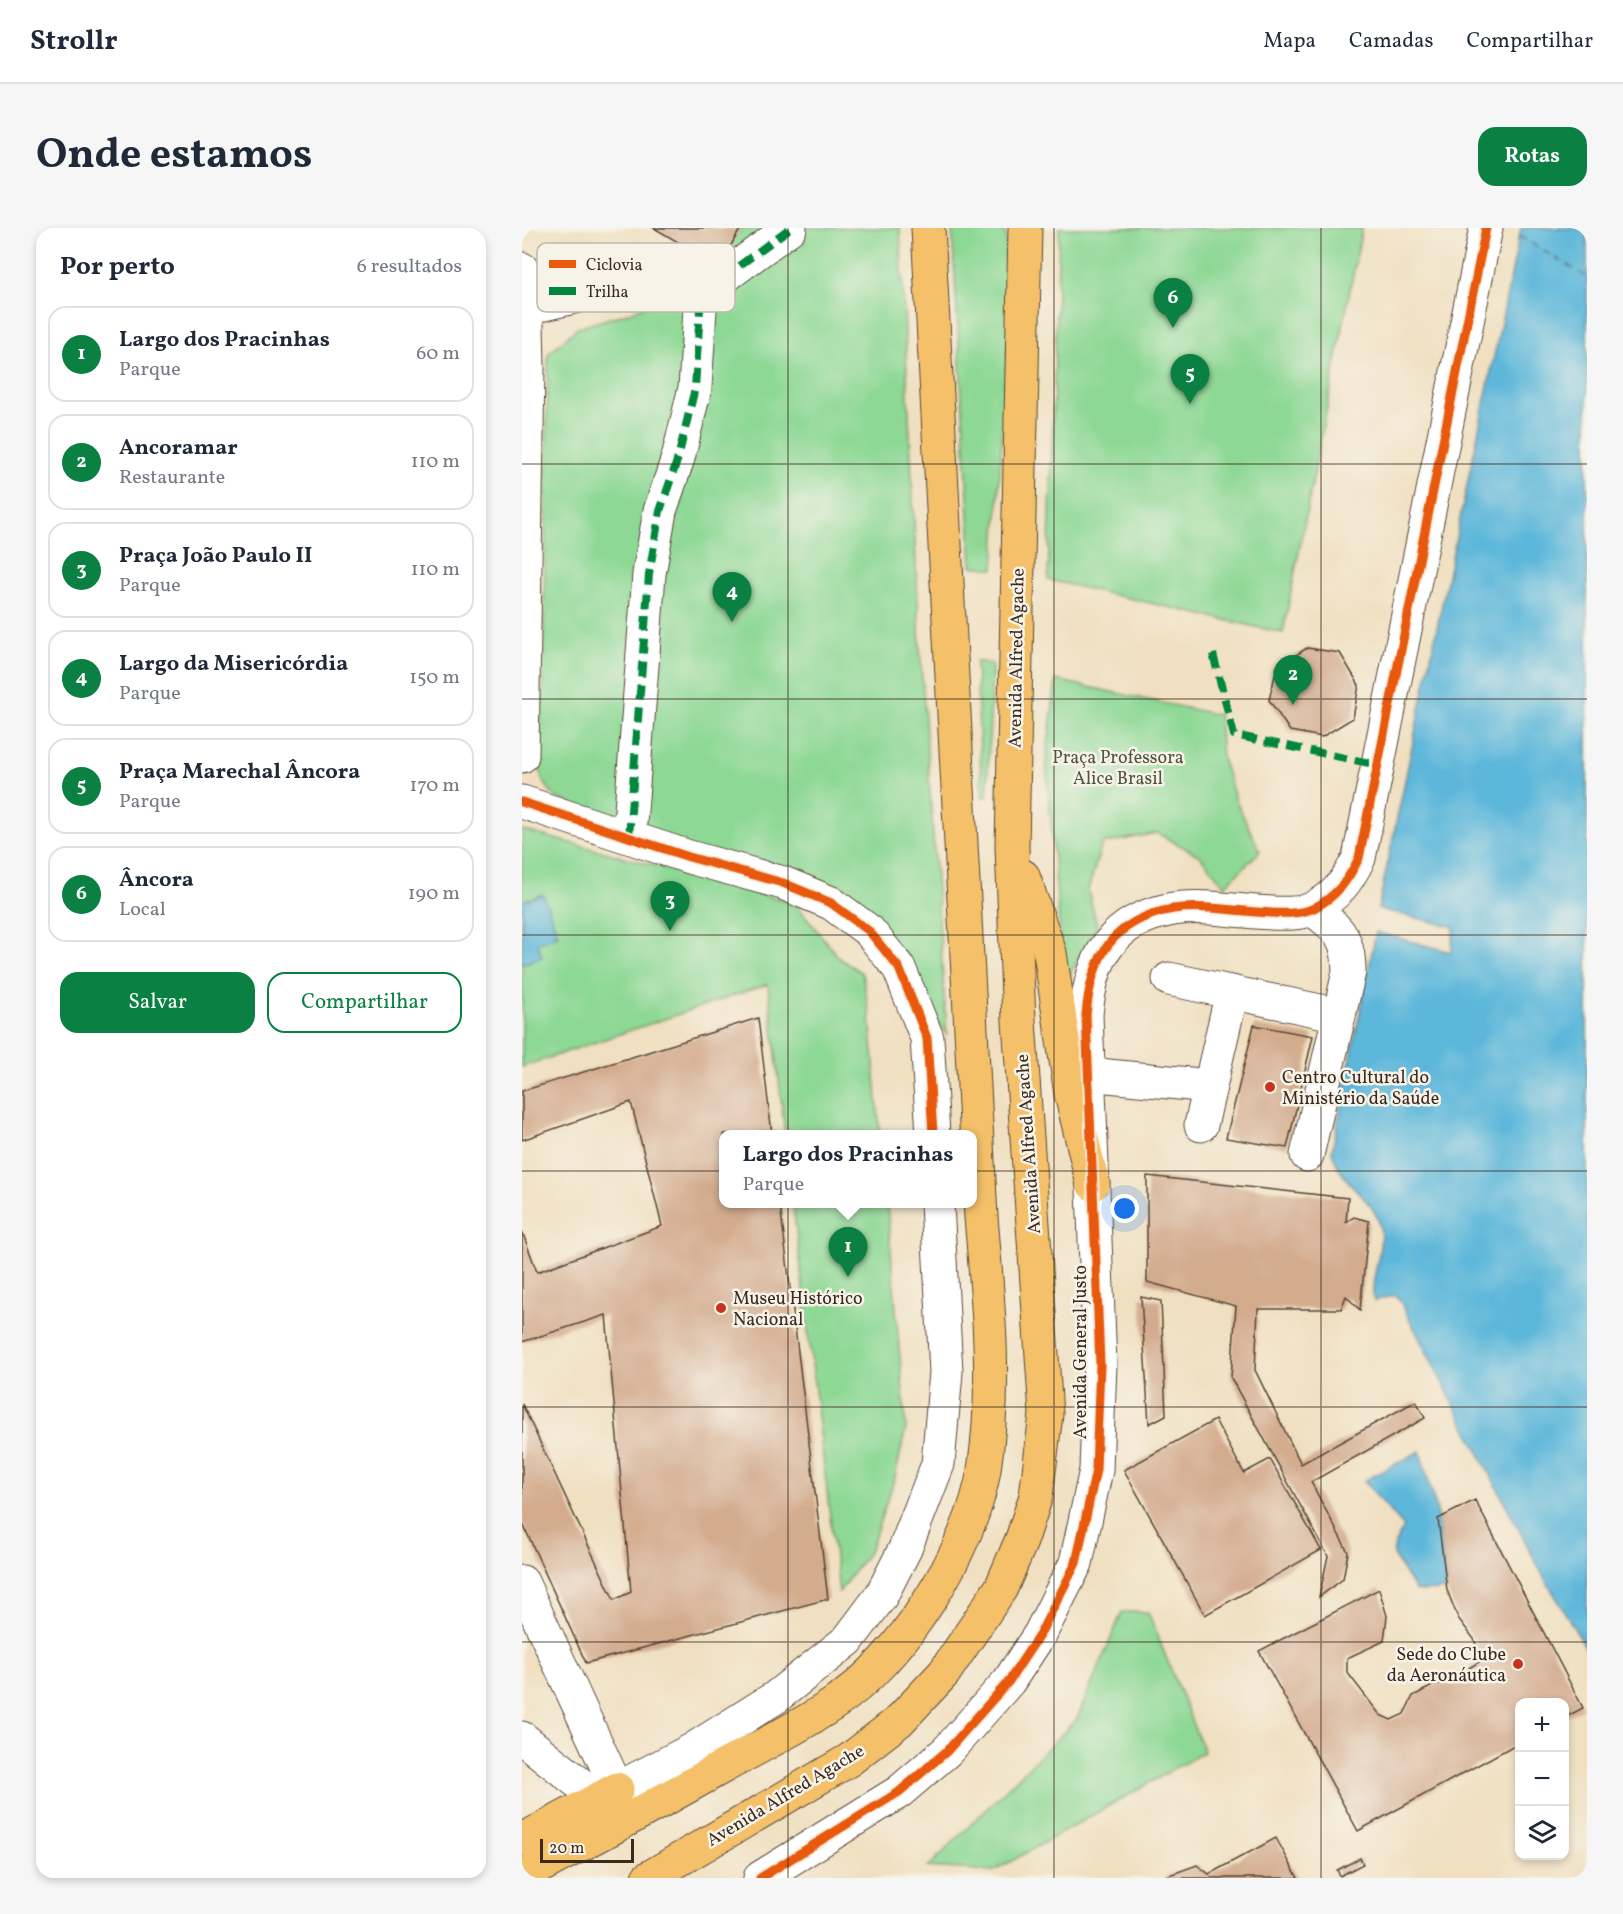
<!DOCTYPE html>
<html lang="pt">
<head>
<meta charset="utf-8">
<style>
	body { margin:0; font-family:Vollkorn,serif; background:#f6f6f7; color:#1f2937 }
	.controls { position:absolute; right:18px; bottom:18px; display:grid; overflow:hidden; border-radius:12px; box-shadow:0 3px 9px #0003 }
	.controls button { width:54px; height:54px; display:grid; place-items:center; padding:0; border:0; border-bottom:2px solid #e0e1e3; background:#fff; color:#1f2937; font:30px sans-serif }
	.scale { position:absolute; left:18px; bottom:15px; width:94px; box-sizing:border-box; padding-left:6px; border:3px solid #3b2a1e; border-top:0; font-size:16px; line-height:21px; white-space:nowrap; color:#3b2a1e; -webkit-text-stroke:4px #f7f3e8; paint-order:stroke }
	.you { position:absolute; left:603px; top:981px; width:21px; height:21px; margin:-15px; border:4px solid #fff; border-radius:50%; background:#1a73e8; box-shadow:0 0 0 9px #1a73e833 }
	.badge { display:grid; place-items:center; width:39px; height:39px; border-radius:50%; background:#0b8043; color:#fff; font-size:20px; font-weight:700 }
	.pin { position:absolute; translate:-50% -50px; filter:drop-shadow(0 2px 3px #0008) }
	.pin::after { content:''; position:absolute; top:32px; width:21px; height:18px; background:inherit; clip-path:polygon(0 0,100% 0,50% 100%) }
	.popup { position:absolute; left:197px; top:902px; width:258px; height:78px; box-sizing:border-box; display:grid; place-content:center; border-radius:12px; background:#fff; filter:drop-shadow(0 2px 4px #0005); font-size:20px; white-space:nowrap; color:#747a83 }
	.popup b { font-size:22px; color:#1f2937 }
	.popup::after { content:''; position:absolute; left:50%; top:100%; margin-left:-12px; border:12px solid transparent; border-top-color:#fff }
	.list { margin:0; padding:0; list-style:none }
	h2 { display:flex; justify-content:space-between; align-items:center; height:78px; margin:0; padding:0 24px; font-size:26px }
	h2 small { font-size:20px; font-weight:400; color:#747a83 }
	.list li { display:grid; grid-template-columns:39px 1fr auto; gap:18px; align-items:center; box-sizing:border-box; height:96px; margin:0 12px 12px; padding:0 12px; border:2px solid #e0e1e3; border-radius:18px }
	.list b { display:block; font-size:22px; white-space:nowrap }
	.list p { margin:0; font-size:20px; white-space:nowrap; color:#747a83 }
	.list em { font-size:20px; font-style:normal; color:#747a83 }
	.actions { display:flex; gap:12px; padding:18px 24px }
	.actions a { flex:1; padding:14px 0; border:2px solid #0b8043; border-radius:18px; text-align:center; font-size:21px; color:#0b8043 }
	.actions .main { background:#0b8043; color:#fff }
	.icon { flex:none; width:33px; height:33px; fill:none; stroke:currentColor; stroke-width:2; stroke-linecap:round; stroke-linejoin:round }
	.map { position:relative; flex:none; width:1065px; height:1650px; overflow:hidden; border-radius:18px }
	header { display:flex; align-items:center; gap:36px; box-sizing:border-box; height:84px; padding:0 30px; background:#fff; border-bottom:2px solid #e0e1e3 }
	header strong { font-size:28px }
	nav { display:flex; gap:33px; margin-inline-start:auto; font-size:21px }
	.intro { display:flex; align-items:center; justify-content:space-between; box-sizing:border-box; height:144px; padding:0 36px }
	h1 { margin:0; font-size:42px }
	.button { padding:15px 27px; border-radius:18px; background:#0b8043; color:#fff; font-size:21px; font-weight:700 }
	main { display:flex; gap:36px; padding:0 36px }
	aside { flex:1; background:#fff; border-radius:18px; box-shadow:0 3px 9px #0003 }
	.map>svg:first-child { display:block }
	.green { fill:#8dd894; stroke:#648159; stroke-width:1.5 }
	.water { fill:#5db7da; stroke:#4c707c; stroke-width:1.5 }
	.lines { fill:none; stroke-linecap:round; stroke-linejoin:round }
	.ferry { stroke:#455456; stroke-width:1.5; stroke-dasharray:8 6; stroke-linecap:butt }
	.building { fill:#d3ab8d }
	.minor-casing { stroke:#564536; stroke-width:35 }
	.highway-casing { stroke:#564536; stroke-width:35 }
	.minor { stroke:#fff; stroke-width:33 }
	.highway { stroke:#f4c16a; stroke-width:33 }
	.quiet { stroke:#00873e; stroke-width:8; stroke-dasharray:15 8; stroke-linecap:butt }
	.cycleway-casing { stroke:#f7f3e8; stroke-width:13 }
	.cycleway { stroke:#e8590c; stroke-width:9 }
	.grid { fill:none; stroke:#3b2a1e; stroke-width:1.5; stroke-opacity:0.55 }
	.poi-dot { fill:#c8321e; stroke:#f7f3e8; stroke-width:2 }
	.labels { text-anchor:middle; stroke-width:5; stroke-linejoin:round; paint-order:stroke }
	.street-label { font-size:18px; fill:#3b2a1e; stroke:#f7f3e8 }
	.park-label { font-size:18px; fill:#50563c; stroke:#f7f3e8 }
	.poi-label { font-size:18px; fill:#3b2a1e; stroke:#f7f3e8; text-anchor:start }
	.key { fill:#f7f3e8; stroke:#bfb7ab; stroke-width:1.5 }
	.key-label { font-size:16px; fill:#3b2a1e }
</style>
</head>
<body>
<header>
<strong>Strollr</strong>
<nav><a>Mapa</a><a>Camadas</a><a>Compartilhar</a></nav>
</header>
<div class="intro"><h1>Onde estamos</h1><a class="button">Rotas</a></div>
<main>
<aside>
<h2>Por perto<small>6 resultados</small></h2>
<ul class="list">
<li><span class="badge">1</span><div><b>Largo dos Pracinhas</b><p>Parque</p></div><em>60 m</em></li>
<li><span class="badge">2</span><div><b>Ancoramar</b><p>Restaurante</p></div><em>110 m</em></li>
<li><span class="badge">3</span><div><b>Praça João Paulo II</b><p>Parque</p></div><em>110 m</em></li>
<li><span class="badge">4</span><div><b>Largo da Misericórdia</b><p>Parque</p></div><em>150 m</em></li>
<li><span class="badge">5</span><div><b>Praça Marechal Âncora</b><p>Parque</p></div><em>170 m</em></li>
<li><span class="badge">6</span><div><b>Âncora</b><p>Local</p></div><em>190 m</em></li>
</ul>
<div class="actions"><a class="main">Salvar</a><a>Compartilhar</a></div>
</aside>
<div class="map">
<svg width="1065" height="1650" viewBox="0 0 1065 1650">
	<rect width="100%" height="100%" fill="#f7f3e8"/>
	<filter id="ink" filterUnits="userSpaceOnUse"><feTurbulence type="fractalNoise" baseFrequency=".0167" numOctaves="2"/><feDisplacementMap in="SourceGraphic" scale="12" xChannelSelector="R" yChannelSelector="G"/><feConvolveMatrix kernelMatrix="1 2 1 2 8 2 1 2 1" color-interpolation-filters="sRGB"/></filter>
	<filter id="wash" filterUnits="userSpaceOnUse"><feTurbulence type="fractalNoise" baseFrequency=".008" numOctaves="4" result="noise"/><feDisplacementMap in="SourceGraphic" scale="24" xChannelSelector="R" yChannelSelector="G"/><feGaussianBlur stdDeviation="1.35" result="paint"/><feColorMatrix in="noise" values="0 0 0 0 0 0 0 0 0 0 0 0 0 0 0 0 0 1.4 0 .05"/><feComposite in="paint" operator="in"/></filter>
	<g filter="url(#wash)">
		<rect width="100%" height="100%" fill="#f0e0c1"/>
		<!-- green -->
		<g class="green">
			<polygon points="219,0 378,0 398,419 425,807 362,707 33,569 20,552 15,522 21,460 26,126 55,100 112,83 182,51"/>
			<polygon points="430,0 483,0 488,79 472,341 450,338"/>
			<polygon points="537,0 840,0 761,405 526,352"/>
			<polygon points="454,433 470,436 465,569 460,569"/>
			<polygon points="534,452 697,487 700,530 714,573 738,623 703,658 678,628 635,605 580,616 566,662 575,698 542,757 524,533"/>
			<polygon points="0,602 273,675 318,731 340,745 348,788 358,906 263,906 246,756 0,839"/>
			<polygon points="271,976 365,976 384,1200 373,1249 348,1322 317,1364"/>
			<polygon points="600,1384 626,1384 682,1524 472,1643 406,1639 555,1491"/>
		</g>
		<!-- water -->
		<g class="water">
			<path d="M999 0H1065V1422L1019 1344 877 1071 873 1067 852 1073C847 1048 864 1021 857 995 850 968 818 957 810 923L854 704 929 724 932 699 856 681Z"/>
			<polygon points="21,666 36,707 15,715 20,729 0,736 0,673"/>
			<polygon points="898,1223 915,1283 925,1362 894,1363 871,1327 873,1315 882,1299 842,1253"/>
		</g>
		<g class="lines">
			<!-- ferry -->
			<polyline class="ferry" points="997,8 1065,49"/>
		</g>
		<g id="blocks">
			<!-- building -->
			<g class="building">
				<polygon points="132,0 219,0 197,38"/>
				<polygon points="785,420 818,425 837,457 831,490 800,509 768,503 747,472 755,439"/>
				<polygon points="236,790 250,906 202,906 202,976 258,976 306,1371 64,1435 0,1294 0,1176 92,1372 109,1364 84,1087 0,1114 0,1003 15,1044 140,998 109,874 0,912 0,863"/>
				<polygon points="732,797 791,808 765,920 704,910"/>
				<polygon points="625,948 826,970 824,994 832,989 847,993 838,1082 824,1068 819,1081 736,1081 733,1142 779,1236 894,1173 903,1190 789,1254 826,1324 821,1351 797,1369 806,1328 709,1150 714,1078 625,1054"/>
				<polygon points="619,1069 639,1073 644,1187 627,1196"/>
				<polygon points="693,1192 722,1245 748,1231 799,1322 683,1387 602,1242"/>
				<polygon points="953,1272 1061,1480 1042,1490 1042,1474 998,1474 998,1514 836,1603 737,1423 857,1361 865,1388 862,1413 825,1430 825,1444 858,1487 869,1492 882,1486 891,1468 912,1457 949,1450 947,1440 960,1432 952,1411 936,1390 925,1362 916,1291"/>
				<polygon points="754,1610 776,1650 639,1650 675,1637 687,1646"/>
				<polygon points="838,1630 841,1636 818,1648 815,1642"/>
			</g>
		</g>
	</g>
	<g filter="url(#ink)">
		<use href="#blocks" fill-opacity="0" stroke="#564536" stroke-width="1.5"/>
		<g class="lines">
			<!-- minor casing -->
			<g class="minor-casing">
				<g id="minor">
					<polyline points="0,41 4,55 6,139 0,528"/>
					<polyline points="5,80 147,47"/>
					<polyline points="0,574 167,629 261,655 309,675 347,703 377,740 405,810 411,906"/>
					<polyline points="107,609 127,346 138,283 156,230 173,160 179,66 268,0"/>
					<polyline points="647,751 817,787"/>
					<polyline points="566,846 688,858"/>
					<polyline points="679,897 710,764"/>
					<path d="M785 927 827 744C827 709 817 701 790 681"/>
					<polyline points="0,1354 95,1561 170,1522 254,1469 326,1412 359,1368 383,1321 416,1236 424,1144 415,976"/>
					<polyline points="0,1510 77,1571"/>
					<path d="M238 1650 377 1564 425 1523 487 1453 518 1406 554 1335 574 1242 578 1136 564 787C569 729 590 692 651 681 677 677 707 682 734 684 752 685 775 688 792 680 815 668 826 652 837 630L964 0"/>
				</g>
			</g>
			<!-- highway casing -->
			<g class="highway-casing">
				<g id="highway">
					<polyline points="501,648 528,725 549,866 571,956"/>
					<polyline points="0,1612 95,1561"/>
					<path d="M0 1648C63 1615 126 1581 188 1546 228 1523 271 1503 310 1477 379 1433 449 1322 462 1242 475 1158 466 1073 459 989L406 0"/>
					<polyline points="126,1650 327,1532 377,1493 422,1445 479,1360 500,1311 514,1268 524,1186 497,793 490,619 503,0"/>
				</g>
			</g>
			<!-- minor -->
			<use href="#minor" class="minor"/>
			<!-- highway -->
			<use href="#highway" class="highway"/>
			<!-- quiet -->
			<g class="quiet">
				<polyline points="691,426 712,507 857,537"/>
				<polyline points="107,609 127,346 138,283 156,230 173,160 179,66 268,0"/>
			</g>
			<!-- cycleway casing -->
			<g class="cycleway-casing">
				<g id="cycleway">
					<polyline points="0,574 167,629 261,655 309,675 347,703 377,740 405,810 411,906"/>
					<path d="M238 1650 377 1564 425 1523 487 1453 518 1406 554 1335 574 1242 578 1136 564 787C569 729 590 692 651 681 677 677 707 682 734 684 752 685 775 688 792 680 815 668 826 652 837 630L964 0"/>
				</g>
			</g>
			<!-- cycleway -->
			<use href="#cycleway" class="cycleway"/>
		</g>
	</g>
	<!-- grid -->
	<path class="grid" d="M266 0V1650M532 0V1650M799 0V1650M0 236H1065M0 471H1065M0 707H1065M0 943H1065M0 1179H1065M0 1414H1065"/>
	<!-- markers -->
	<g class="poi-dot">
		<circle cx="748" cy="859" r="6"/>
		<circle cx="199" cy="1080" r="6"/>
		<circle cx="996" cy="1436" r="6"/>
	</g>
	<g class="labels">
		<!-- street labels -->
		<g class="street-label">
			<text transform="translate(494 430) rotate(-89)" y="6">Avenida Alfred Agache</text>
			<text transform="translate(506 916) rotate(-94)" y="6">Avenida Alfred Agache</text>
			<text transform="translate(558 1124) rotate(-90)" y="6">Avenida General Justo</text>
			<text transform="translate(263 1567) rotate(-31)" y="6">Avenida Alfred Agache</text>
		</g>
		<!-- park labels -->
		<g class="park-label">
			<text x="596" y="535">Praça Professora<tspan x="596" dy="21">Alice Brasil</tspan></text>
		</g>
		<!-- poi labels -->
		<g class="poi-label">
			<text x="760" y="855">Centro Cultural do<tspan x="760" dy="21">Ministério da Saúde</tspan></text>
			<text x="211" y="1076">Museu Histórico<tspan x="211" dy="21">Nacional</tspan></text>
			<text x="984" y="1432" text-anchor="end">Sede do Clube<tspan x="984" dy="21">da Aeronáutica</tspan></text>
		</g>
	</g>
	<!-- legend -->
	<rect x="15" y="15" width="198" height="69" rx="9" class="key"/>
	<rect x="27" y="32" width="27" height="8" fill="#e8590c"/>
	<rect x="27" y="59" width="27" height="8" fill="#00873e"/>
	<g class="key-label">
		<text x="64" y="42">Ciclovia</text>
		<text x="64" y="69">Trilha</text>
	</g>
</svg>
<div class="controls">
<button>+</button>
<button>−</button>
<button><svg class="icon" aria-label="layers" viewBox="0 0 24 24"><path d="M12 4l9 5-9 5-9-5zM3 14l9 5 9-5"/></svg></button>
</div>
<div class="scale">20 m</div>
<div class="you"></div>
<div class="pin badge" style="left:326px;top:1049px">1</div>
<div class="popup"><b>Largo dos Pracinhas</b>Parque</div>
<div class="pin badge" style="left:771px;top:477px">2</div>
<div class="pin badge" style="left:148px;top:703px">3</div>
<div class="pin badge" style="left:210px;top:394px">4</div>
<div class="pin badge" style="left:668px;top:176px">5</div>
<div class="pin badge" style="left:651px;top:100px">6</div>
</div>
</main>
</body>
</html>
